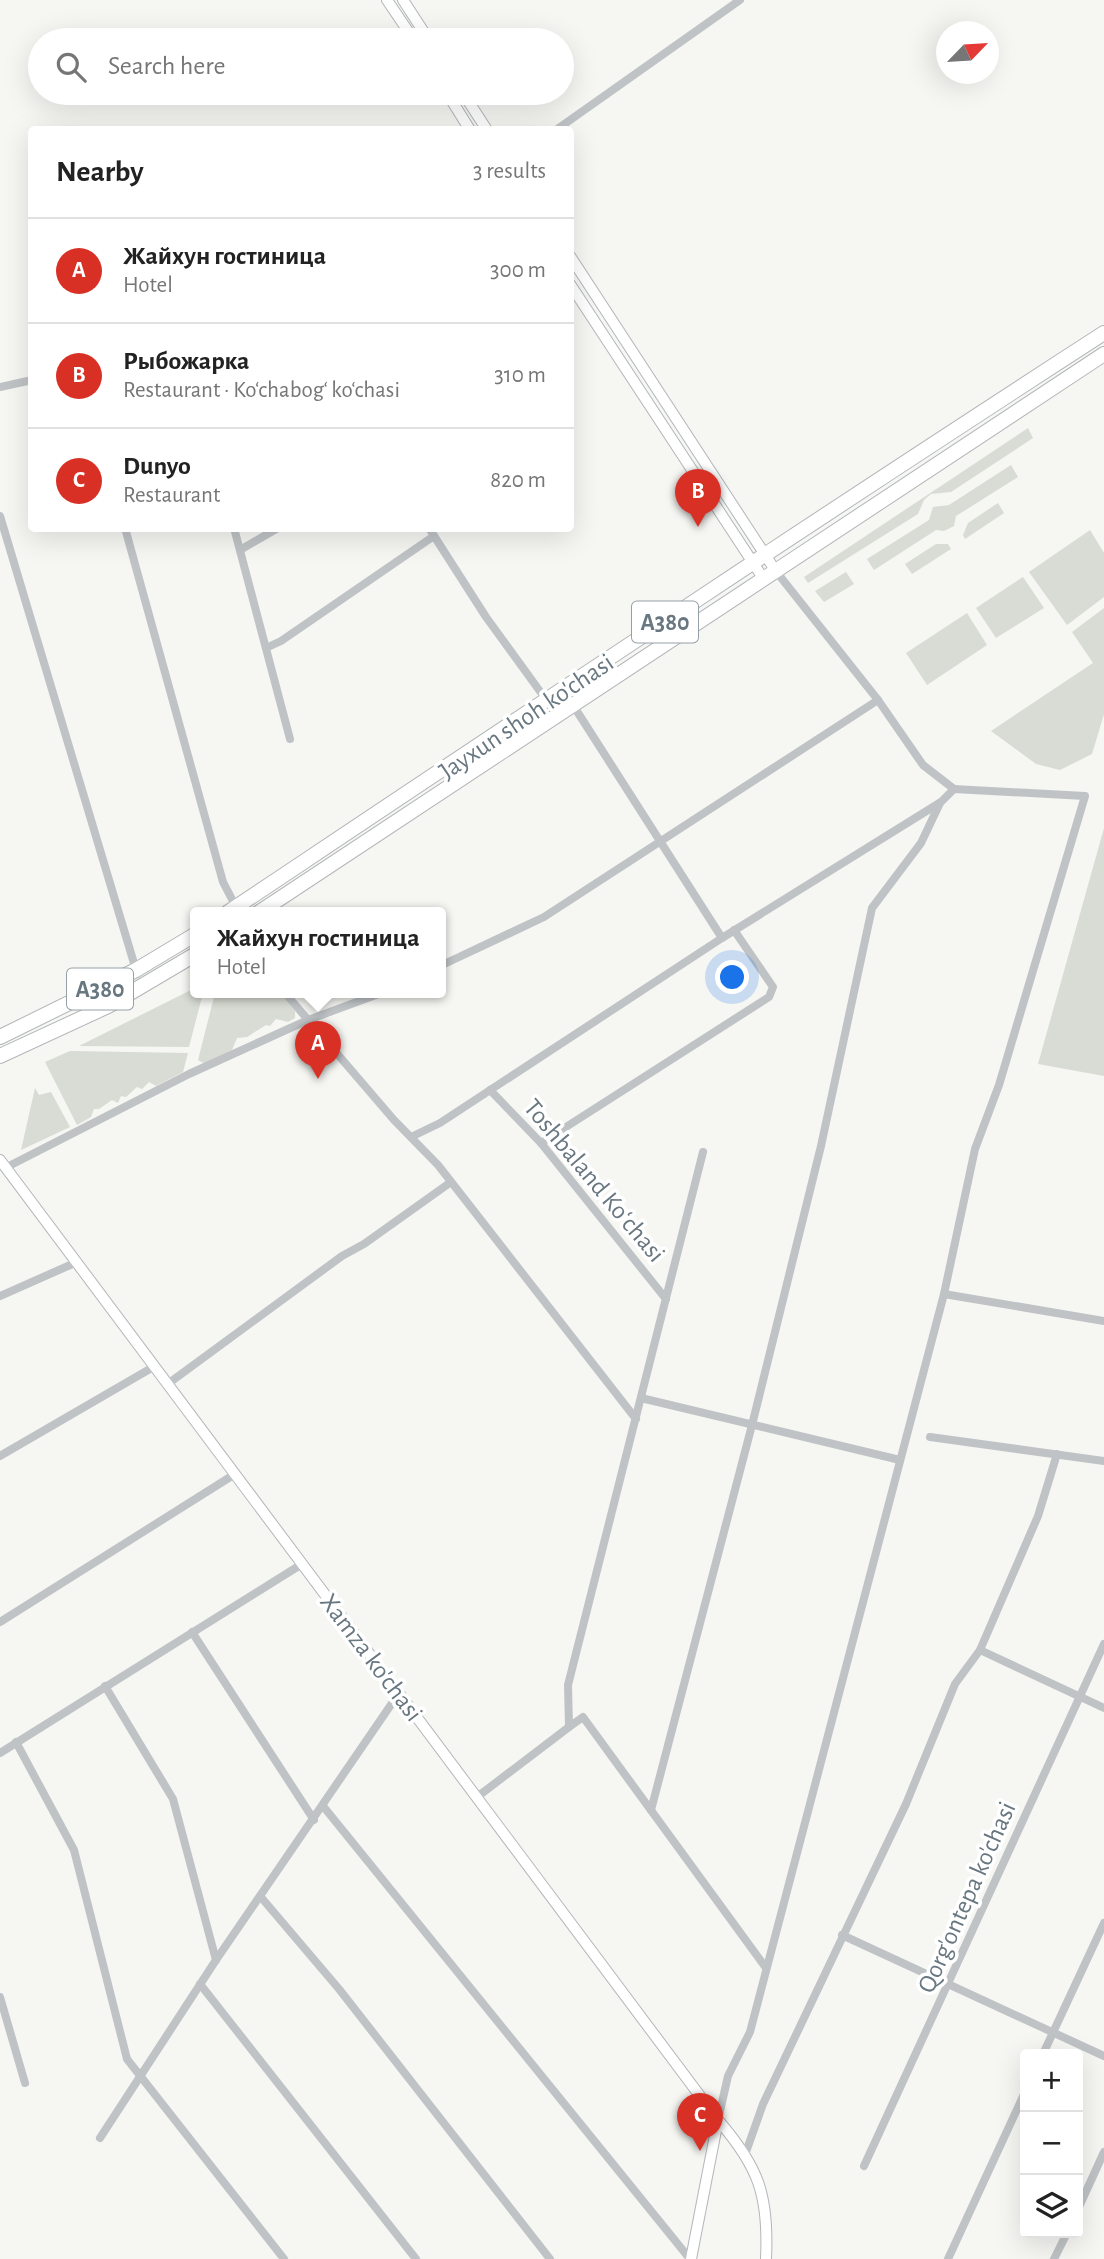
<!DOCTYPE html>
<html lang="en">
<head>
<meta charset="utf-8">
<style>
	body { margin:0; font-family:"Alegreya Sans",sans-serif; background:#f6f6f6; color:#222 }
	.controls { position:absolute; right:21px; bottom:21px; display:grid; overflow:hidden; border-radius:7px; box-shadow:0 7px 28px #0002 }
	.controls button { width:63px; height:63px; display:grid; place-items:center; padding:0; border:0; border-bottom:2px solid #e0e0e0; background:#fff; color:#222; font:35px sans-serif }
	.compass { position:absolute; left:936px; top:21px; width:63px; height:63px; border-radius:50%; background:#fff; box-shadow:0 7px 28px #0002; rotate:65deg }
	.you { position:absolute; left:733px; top:978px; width:24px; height:24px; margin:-18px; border:5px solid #fff; border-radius:50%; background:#1a73e8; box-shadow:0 0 0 10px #1a73e833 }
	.badge { display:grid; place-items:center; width:46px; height:46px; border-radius:50%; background:#d93025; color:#fff; font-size:23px; font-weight:700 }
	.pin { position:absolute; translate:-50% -58px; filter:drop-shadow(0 2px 4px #0008) }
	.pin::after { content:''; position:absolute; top:37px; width:24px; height:21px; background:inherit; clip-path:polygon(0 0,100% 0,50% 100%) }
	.popup { position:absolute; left:190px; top:907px; width:256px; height:91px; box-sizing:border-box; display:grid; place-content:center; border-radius:7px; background:#fff; filter:drop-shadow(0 2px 5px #0005); font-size:23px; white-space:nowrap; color:#767676 }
	.popup b { font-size:26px; color:#222 }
	.popup::after { content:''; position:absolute; left:50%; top:100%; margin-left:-14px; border:14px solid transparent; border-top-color:#fff }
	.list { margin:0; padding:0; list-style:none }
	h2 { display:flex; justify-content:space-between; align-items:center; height:91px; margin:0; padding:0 28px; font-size:30px }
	h2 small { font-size:23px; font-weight:400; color:#767676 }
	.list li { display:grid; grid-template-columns:46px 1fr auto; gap:21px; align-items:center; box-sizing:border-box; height:105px; padding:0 28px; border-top:2px solid #e0e0e0 }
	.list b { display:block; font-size:26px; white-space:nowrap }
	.list p { margin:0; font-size:23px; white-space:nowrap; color:#767676 }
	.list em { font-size:23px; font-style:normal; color:#767676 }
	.icon { flex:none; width:38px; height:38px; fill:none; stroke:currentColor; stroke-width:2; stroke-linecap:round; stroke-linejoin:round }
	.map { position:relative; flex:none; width:1104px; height:2259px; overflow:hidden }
	.search { position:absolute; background:#fff; box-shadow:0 7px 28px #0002; left:28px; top:28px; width:546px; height:77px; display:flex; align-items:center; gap:18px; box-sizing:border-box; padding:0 24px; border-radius:38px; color:#767676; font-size:26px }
	.panel { position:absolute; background:#fff; box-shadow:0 7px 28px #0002; left:28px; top:126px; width:546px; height:406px; border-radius:7px }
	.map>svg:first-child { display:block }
	.green { fill:#d8dcd4 }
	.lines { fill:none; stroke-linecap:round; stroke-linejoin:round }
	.secondary-casing { stroke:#b2b7ba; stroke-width:12 }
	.highway-casing { stroke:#b2b6b8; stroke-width:16 }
	.street { stroke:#bfc3c6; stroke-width:8 }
	.secondary { stroke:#fff; stroke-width:10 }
	.highway { stroke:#fff; stroke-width:14 }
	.labels { text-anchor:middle; stroke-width:7; stroke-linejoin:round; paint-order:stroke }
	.shield { fill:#fff; stroke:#95a0a6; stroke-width:2 }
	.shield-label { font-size:24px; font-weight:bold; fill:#687780 }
	.street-label { font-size:26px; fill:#687780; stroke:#fff }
</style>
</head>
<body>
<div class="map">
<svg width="1104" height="2259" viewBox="0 0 1104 2259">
	<rect width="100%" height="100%" fill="#f6f6f3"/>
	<!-- green -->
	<g class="green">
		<polygon points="1028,428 1033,438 951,492 931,494 924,500 918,514 808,583 804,577"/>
		<polygon points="1011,465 1018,477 956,516 954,526 944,531 936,530 874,570 867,559 929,520 933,507 949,505"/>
		<polygon points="998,503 1004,513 965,539 963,535 968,523"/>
		<polygon points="1090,530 1104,553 1104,597 1067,625 1029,572"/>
		<polygon points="936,544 948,544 951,549 912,574 905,564"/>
		<polygon points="846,572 854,584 824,602 815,591"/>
		<polygon points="1023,577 1044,608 996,638 976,608"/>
		<polygon points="1104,608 1104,714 1092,754 1060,770 1036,764 991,731 1093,663 1072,632"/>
		<polygon points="967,613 987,645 927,685 906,653"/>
		<polygon points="1104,828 1104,1076 1038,1064"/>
		<polygon points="195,988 196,993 203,993 189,1047 79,1046"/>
		<polygon points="215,993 280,993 295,1011 295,1018 288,1022 276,1019 270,1026 266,1025 247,1037 237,1038 232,1050 205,1064 198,1060"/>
		<polygon points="70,1051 188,1053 183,1072 156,1086 149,1082 142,1089 137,1087 126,1097 121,1096 118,1103 112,1100 99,1109 94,1109 91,1117 77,1125 45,1062"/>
		<polygon points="35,1088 39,1095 51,1092 70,1127 21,1150"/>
	</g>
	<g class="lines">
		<!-- secondary casing -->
		<g class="secondary-casing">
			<g id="secondary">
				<polyline points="387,0 414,40"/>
				<polyline points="403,0 429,40"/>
				<polyline points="447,93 470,130"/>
				<polyline points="463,93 487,130"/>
				<polyline points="570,256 775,570"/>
				<polyline points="570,284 763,578"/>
				<path d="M0 1160 718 2120C759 2167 769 2196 766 2259"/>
				<polyline points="691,2259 718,2120"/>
			</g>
		</g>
		<!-- highway casing -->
		<g class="highway-casing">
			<g id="highway">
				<path d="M227 913C519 718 810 523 1104 333"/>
				<polyline points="258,913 1104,354"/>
				<polyline points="0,1037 136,970 196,934"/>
				<polyline points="0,1056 108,1006 196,954"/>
			</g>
		</g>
		<!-- street -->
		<g class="street">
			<polyline points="556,130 740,0"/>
			<polyline points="0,387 32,380"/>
			<polyline points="0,516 136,970"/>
			<polyline points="125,528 223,882 236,907"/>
			<polyline points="234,528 290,739"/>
			<polyline points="429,528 486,617 547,701"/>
			<polyline points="240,550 278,528"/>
			<polyline points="775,570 878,700 923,765 954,789"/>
			<polyline points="266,648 281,641 434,536"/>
			<polyline points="573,705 722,938"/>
			<polyline points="440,966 544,917 878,700"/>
			<polyline points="285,993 394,1120 438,1165 636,1419"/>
			<polyline points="490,1090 541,1143 666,1299"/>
			<polyline points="411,1137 440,1123 722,938 941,802 954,789 1085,796 999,1085 975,1149 944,1294 750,2032 728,2076 718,2120"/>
			<polyline points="541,1143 769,997 773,987 734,930"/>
			<polyline points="5,1168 189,1074 308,1020 381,993"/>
			<polyline points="944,1294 1104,1321"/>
			<polyline points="0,1296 77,1262"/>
			<polyline points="169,1383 342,1256 364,1244 451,1182"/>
			<polyline points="641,1398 900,1460"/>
			<polyline points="930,1437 1104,1461"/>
			<polyline points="0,1456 155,1366"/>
			<polyline points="0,1622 235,1474"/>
			<polyline points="192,1632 314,1820"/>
			<polyline points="980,1650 1104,1708"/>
			<polyline points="105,1686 173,1799 216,1960"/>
			<polyline points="569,1727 583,1717 766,1968"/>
			<polyline points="16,1742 74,1850 127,2059 284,2259"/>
			<polyline points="0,1753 302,1564"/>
			<polyline points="477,1797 569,1727 568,1685 703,1152"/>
			<polyline points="323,1806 690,2259"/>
			<polyline points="651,1810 752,1425 821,1146 872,908 921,843 940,803"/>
			<polyline points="260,1896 339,1989 550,2259"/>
			<polyline points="842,1935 1104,2056"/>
			<polyline points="200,1984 416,2259"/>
			<polyline points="0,1997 25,2083"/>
			<polyline points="1043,2054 1104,1923"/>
			<polyline points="100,2138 216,1960 399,1693"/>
			<polyline points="746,2152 763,2104 906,1804 955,1684 980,1650 1038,1516 1057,1454"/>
			<polyline points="864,2166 1104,1644"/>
			<polyline points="1078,2209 1104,2152"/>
			<polyline points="948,2259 1025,2092"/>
			<polyline points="1054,2259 1067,2233"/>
		</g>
		<!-- secondary -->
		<use href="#secondary" class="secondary"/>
		<!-- highway -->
		<use href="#highway" class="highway"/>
	</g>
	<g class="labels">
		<!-- shield labels -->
		<g class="shield">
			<rect x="632" y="601.5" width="66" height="41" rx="5"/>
			<rect x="67" y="968.5" width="66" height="41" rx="5"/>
		</g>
		<g class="shield-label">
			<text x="665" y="630">A380</text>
			<text x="100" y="997">A380</text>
		</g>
		<!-- street labels -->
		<g class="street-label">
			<text transform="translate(526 716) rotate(-34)" y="9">Jayxun shoh ko'chasi</text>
			<text transform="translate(595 1180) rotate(50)" y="9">Toshbaland Koʻchasi</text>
			<text transform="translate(372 1657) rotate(53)" y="9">Xamza ko'chasi</text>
			<text transform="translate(966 1897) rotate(-66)" y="9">Qorg'ontepa ko'chasi</text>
		</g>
	</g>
</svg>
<div class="controls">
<button>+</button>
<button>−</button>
<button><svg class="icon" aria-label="layers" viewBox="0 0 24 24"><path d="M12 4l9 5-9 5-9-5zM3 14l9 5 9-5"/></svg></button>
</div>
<svg class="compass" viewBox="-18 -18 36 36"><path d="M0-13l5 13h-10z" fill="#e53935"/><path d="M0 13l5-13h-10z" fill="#767676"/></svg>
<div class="you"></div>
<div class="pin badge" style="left:318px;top:1079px">A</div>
<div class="popup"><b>Жайхун гостиница</b>Hotel</div>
<div class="pin badge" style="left:698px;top:527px">B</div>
<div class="pin badge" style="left:700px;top:2151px">C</div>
<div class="search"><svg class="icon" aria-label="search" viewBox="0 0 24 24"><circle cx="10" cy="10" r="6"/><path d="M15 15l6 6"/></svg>Search here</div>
<section class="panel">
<h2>Nearby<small>3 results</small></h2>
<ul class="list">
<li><span class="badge">A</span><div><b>Жайхун гостиница</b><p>Hotel</p></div><em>300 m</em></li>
<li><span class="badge">B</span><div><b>Рыбожарка</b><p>Restaurant · Ko‘chabog‘ ko‘chasi</p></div><em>310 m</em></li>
<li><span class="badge">C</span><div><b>Dunyo</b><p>Restaurant</p></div><em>820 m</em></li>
</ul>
</section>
</div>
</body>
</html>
